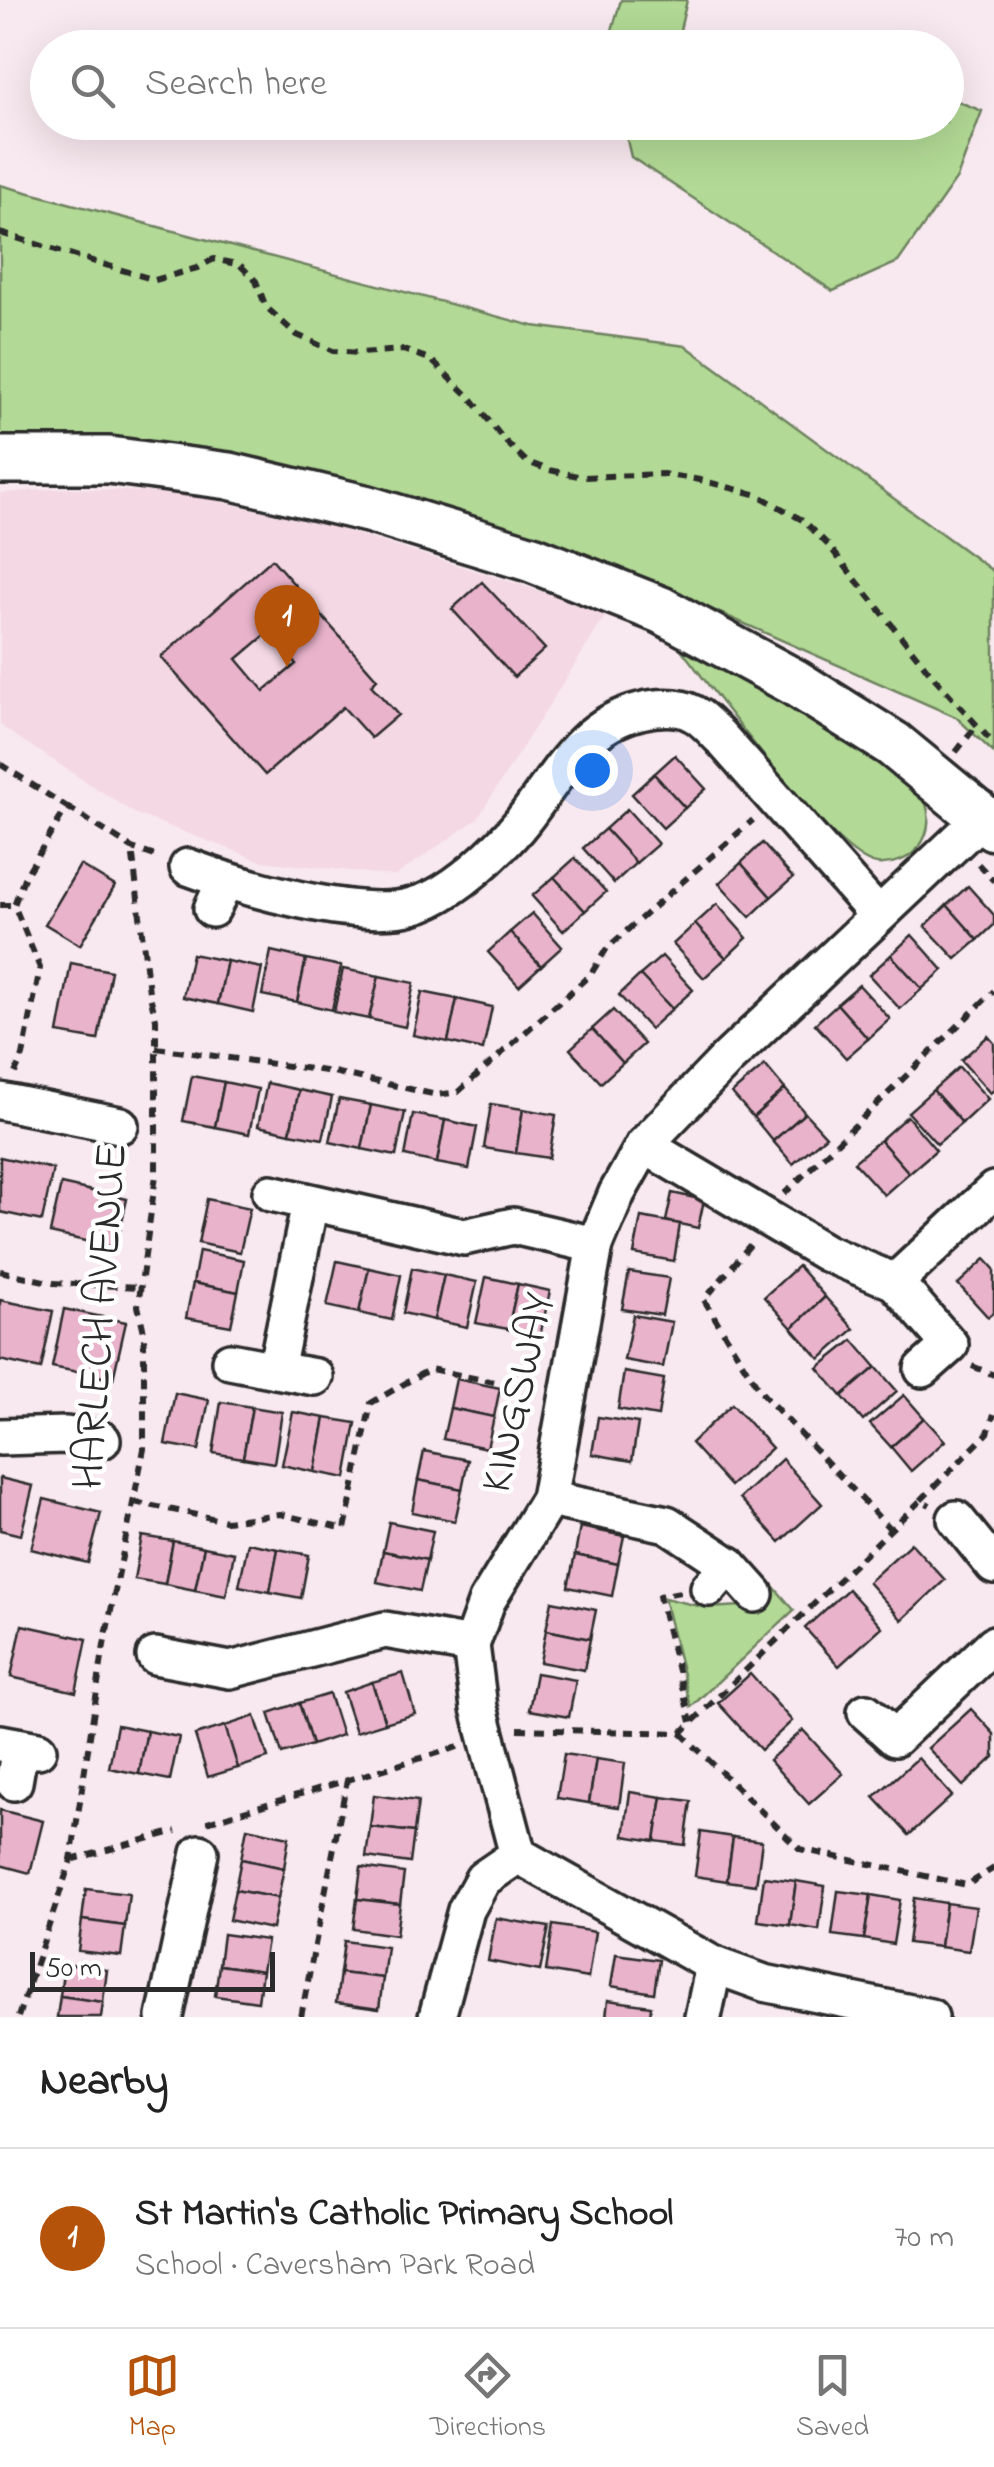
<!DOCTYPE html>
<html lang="en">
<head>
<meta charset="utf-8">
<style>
	body { margin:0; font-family:"Indie Flower",sans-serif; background:#f2f2f2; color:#222 }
	.scale { position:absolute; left:30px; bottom:25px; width:245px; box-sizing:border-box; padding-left:10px; border:5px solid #2b2b2b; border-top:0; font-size:28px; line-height:35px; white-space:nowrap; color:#2b2b2b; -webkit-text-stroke:8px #fff; paint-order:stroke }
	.you { position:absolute; left:592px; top:770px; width:35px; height:35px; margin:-25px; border:8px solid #fff; border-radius:50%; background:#1a73e8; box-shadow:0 0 0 15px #1a73e833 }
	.badge { display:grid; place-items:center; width:65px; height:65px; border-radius:50%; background:#b45309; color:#fff; font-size:32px; font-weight:700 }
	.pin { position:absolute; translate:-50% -82px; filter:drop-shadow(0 2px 5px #0008) }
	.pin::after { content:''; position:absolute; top:52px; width:35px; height:30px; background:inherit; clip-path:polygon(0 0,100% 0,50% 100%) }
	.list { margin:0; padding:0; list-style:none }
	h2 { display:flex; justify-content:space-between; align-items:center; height:130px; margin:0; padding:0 40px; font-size:42px }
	h2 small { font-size:32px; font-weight:400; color:#767676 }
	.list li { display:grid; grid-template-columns:65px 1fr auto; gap:30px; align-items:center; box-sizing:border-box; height:180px; padding:0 40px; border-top:2px solid #e0e0e0 }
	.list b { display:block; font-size:38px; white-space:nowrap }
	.list p { margin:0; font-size:32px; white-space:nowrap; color:#767676 }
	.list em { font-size:32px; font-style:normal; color:#767676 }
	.icon { flex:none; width:55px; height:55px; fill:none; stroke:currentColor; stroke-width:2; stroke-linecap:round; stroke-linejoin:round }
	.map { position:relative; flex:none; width:994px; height:2017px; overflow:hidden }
	.search { position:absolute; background:#fff; box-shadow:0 10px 40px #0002; left:30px; right:30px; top:30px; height:110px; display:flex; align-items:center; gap:25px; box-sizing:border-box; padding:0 35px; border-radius:55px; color:#767676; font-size:38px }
	.sheet { height:310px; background:#fff }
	nav { display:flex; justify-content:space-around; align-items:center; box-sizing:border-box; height:140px; border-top:2px solid #e0e0e0; background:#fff; font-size:28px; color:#767676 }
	nav a { display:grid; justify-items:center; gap:5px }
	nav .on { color:#b45309 }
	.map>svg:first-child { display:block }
	.built { fill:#f4d8e4 }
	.green { fill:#b2d995; stroke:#6e8260; stroke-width:2.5 }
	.building { fill:#e9b3cb; stroke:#2b2b2b; stroke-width:2.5; fill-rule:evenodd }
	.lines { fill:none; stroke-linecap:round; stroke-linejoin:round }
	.minor-casing { stroke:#2b2b2b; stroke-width:42 }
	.tertiary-casing { stroke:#2b2b2b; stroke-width:52 }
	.path { stroke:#2b2b2b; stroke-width:6; stroke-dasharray:10 8; stroke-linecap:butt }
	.minor { stroke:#fff; stroke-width:35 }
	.tertiary { stroke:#fff; stroke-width:45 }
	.labels { text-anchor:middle; stroke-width:9; stroke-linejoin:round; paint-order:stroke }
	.street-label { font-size:45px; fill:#2b2b2b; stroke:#fff }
</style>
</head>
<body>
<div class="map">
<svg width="994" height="2017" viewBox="0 0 994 2017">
	<rect width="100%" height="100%" fill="#f8e8ef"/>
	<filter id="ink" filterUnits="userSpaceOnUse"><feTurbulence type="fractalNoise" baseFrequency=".01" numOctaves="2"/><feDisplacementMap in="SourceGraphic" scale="20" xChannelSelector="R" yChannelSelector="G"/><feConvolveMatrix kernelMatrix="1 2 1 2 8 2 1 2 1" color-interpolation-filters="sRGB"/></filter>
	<g filter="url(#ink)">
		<!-- built -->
		<polygon class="built" points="71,488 186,494 333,527 608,612 477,819 395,876 262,861 136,814 5,729 0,723 0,493"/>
		<!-- green -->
		<g class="green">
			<polygon points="621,0 687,0 676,47 607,47"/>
			<polygon points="947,97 982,111 957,178 898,262 833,291 631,157 623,123 946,122"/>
			<polygon points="0,185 533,326 686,346 994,572 994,753 956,717 652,583 0,440"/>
			<path d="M670 635C716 661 763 687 809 714 843 733 897 760 920 792 932 809 931 833 918 848 908 860 892 865 877 864 833 859 703 676 670 635Z"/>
			<polygon points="768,1580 794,1610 691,1707 664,1598 707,1608 742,1606"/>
		</g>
		<!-- building -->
		<g class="building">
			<path d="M272 559 377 679 371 685 398 715 371 738 343 707 265 775 161 657ZM269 632 296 664 264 691 237 659Z"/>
			<polygon points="482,582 545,649 514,677 452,609"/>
			<polygon points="675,755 706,789 685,808 654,774"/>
			<polygon points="654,774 685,808 663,828 632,794"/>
			<polygon points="627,809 658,844 636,863 605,829"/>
			<polygon points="605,829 636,863 614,883 583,848"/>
			<polygon points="762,843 793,878 771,897 741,863"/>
			<polygon points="575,858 606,892 585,911 554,877"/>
			<polygon points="741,863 771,897 750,917 719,883"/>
			<polygon points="80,865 115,886 80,945 45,924"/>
			<polygon points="554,877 585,911 563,931 532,896"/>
			<polygon points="968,886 994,915 994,925 978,940 947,905"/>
			<polygon points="717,904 747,938 726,958 695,924"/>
			<polygon points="947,905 978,940 956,959 925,926"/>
			<polygon points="532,913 562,947 541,966 510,932"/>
			<polygon points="695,924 726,958 704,978 673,944"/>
			<polygon points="510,932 541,966 519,986 488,952"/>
			<polygon points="912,935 943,970 922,989 891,955"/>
			<polygon points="271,951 306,959 297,1002 262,995"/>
			<polygon points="192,954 227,961 218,1004 183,997"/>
			<polygon points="891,955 922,989 900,1009 869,975"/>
			<polygon points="662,956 693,990 672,1009 640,975"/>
			<polygon points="306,959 341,966 332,1010 297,1002"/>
			<polygon points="227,961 262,968 253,1012 218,1004"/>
			<polygon points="71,963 111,971 98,1040 58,1033"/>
			<polygon points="343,969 379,976 369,1019 334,1012"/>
			<polygon points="640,975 672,1009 650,1029 619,995"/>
			<polygon points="379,976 414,983 405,1027 369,1019"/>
			<polygon points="859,985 890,1019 868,1039 837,1004"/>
			<polygon points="422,992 457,999 448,1042 413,1035"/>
			<polygon points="457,999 492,1007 483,1050 448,1042"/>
			<polygon points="837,1004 868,1039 846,1058 815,1024"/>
			<polygon points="613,1010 644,1044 623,1063 592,1029"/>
			<polygon points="592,1029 623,1063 601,1083 570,1049"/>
			<polygon points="988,1036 994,1043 994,1090 990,1093 961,1060"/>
			<polygon points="765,1065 785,1089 753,1117 732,1093"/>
			<polygon points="959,1067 988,1099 962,1123 933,1090"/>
			<polygon points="192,1076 224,1082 215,1127 183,1121"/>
			<polygon points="224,1082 258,1089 249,1134 215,1127"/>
			<polygon points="267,1083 299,1090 290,1133 258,1126"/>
			<polygon points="785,1089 805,1113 773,1141 753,1117"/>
			<polygon points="299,1090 332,1097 323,1139 290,1133"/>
			<polygon points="933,1090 962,1123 937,1144 908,1112"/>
			<polygon points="339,1099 371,1105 362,1149 330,1142"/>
			<polygon points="491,1104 523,1109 516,1153 484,1148"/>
			<polygon points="371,1105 405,1112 396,1156 362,1149"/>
			<polygon points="523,1109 556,1115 549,1158 516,1153"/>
			<polygon points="805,1113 826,1136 793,1164 773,1141"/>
			<polygon points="413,1114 445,1120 437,1163 405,1156"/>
			<polygon points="907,1116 936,1150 909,1173 880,1140"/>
			<polygon points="445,1120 477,1127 469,1169 437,1163"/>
			<polygon points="880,1140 909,1173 884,1195 854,1162"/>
			<polygon points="0,1157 53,1169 42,1221 0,1212"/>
			<polygon points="61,1184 127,1199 116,1248 50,1233"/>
			<polygon points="672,1193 704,1200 698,1228 666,1221"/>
			<polygon points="207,1199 250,1208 240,1252 198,1243"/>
			<polygon points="641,1217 680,1224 674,1261 634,1254"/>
			<polygon points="199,1251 244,1260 238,1292 193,1283"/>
			<polygon points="985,1259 994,1269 994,1312 988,1317 958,1284"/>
			<polygon points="337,1261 369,1268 359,1313 327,1306"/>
			<polygon points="798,1266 825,1297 792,1328 764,1297"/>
			<polygon points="369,1268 401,1275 392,1320 359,1313"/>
			<polygon points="412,1268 444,1275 434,1320 403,1313"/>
			<polygon points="629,1272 669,1278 662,1315 622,1309"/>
			<polygon points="444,1275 477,1282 467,1327 434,1320"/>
			<polygon points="486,1277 518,1284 508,1329 476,1323"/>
			<polygon points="193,1283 238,1292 231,1326 186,1318"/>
			<polygon points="518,1284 550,1291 540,1336 508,1329"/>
			<polygon points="825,1297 854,1329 820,1359 792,1328"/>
			<polygon points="0,1300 53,1311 41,1369 0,1360"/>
			<polygon points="64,1309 126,1322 113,1379 52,1367"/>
			<polygon points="633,1315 672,1322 663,1367 624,1360"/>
			<polygon points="853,1340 876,1367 842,1396 818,1368"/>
			<polygon points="876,1367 897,1391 863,1421 842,1396"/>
			<polygon points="624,1372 664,1379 658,1416 618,1409"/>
			<polygon points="456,1379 500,1388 494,1417 450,1408"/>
			<polygon points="175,1393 209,1400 199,1450 165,1444"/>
			<polygon points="904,1395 924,1418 891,1447 870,1424"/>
			<polygon points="221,1402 252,1407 243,1458 213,1453"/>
			<polygon points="732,1404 772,1448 730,1486 691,1443"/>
			<polygon points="252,1407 282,1412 274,1463 243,1458"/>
			<polygon points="450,1408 494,1417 487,1448 443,1439"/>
			<polygon points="293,1412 325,1418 315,1472 282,1465"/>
			<polygon points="598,1417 638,1423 632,1461 592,1454"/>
			<polygon points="325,1418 356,1423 346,1478 315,1472"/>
			<polygon points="924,1418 945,1441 911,1471 891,1447"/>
			<polygon points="424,1451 468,1460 462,1489 418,1480"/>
			<polygon points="782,1459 822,1504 780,1542 740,1498"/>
			<polygon points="0,1478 33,1486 21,1535 0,1530"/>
			<polygon points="418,1480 462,1489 455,1521 412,1512"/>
			<polygon points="44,1499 101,1513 88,1563 31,1549"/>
			<polygon points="389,1522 433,1531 427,1560 383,1551"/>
			<polygon points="580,1527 624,1536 618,1564 575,1555"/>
			<polygon points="142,1536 173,1541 165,1584 134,1579"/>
			<polygon points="173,1541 204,1547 195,1590 165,1584"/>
			<polygon points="248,1543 278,1549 270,1592 239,1586"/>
			<polygon points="911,1543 945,1580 902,1620 868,1582"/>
			<polygon points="204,1547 234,1553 226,1596 195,1590"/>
			<polygon points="278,1549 309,1555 301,1598 270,1592"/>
			<polygon points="383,1551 427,1560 420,1591 377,1582"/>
			<polygon points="575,1555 618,1564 612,1596 568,1587"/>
			<polygon points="848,1589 882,1627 839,1666 805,1628"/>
			<polygon points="552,1601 596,1610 590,1639 546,1630"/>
			<polygon points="22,1625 87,1639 76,1692 11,1677"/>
			<polygon points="546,1630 590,1639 584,1670 540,1662"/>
			<polygon points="403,1673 415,1714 385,1723 372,1682"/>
			<polygon points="536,1673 576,1680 569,1717 529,1710"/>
			<polygon points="750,1674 792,1721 761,1750 718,1703"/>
			<polygon points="372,1682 385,1723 356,1732 343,1692"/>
			<polygon points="329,1694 342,1735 312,1745 299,1703"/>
			<polygon points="299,1703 312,1745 282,1754 269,1713"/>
			<polygon points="971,1709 994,1734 994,1757 963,1786 928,1748"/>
			<polygon points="255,1716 268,1758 238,1768 225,1726"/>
			<polygon points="117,1725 147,1731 139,1774 109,1768"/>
			<polygon points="225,1726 238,1768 208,1777 195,1735"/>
			<polygon points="803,1730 843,1774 809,1804 769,1760"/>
			<polygon points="147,1731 179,1737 170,1780 139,1774"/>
			<polygon points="564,1754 596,1759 589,1803 557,1798"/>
			<polygon points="918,1758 952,1796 909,1835 874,1797"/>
			<polygon points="596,1759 625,1763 619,1807 589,1803"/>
			<polygon points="630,1792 662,1797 655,1841 624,1836"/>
			<polygon points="374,1795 418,1801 414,1832 370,1827"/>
			<polygon points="662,1797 691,1801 685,1845 655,1841"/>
			<polygon points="0,1810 43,1821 30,1873 0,1865"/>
			<polygon points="370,1827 414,1832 410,1863 366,1857"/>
			<polygon points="247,1828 289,1837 284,1868 241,1859"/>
			<polygon points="701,1832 733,1837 727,1881 695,1876"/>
			<polygon points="733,1837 762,1841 756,1885 727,1881"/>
			<polygon points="241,1859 284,1868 278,1898 235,1890"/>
			<polygon points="361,1867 404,1873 400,1904 357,1899"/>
			<polygon points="764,1877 796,1881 790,1925 758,1921"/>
			<polygon points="796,1881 825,1886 819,1930 790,1925"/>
			<polygon points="86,1889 129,1894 125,1926 82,1920"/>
			<polygon points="235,1890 278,1898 272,1929 229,1920"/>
			<polygon points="838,1891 871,1895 864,1939 832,1935"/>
			<polygon points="871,1895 900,1900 893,1944 864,1939"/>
			<polygon points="914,1898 946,1903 940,1947 908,1943"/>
			<polygon points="357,1899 400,1904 396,1935 353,1929"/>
			<polygon points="946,1903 976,1907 969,1951 940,1947"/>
			<polygon points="496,1918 549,1927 540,1971 488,1961"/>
			<polygon points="82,1920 125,1926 121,1956 78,1951"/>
			<polygon points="553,1925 595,1932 588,1978 546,1971"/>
			<polygon points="223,1934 267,1940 262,1971 219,1965"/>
			<polygon points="344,1941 387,1947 383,1978 340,1973"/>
			<polygon points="616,1954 659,1960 654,1993 611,1986"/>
			<polygon points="64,1964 107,1970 103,2002 60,1996"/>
			<polygon points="219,1965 262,1971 258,2002 215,1996"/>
			<polygon points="340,1973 383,1978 379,2009 336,2003"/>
			<polygon points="60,1996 103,2002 101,2017 57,2017"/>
			<polygon points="608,2000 651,2006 650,2017 606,2017"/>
		</g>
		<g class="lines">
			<!-- minor casing -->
			<g class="minor-casing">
				<g id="minor">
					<path d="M188 867C241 887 359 921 412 906 444 898 477 869 500 846 549 800 569 728 640 711 655 707 678 705 692 713 703 718 713 730 721 738L877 914"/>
					<polyline points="212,909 225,881"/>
					<polyline points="0,1101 120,1125"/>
					<polyline points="644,1145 826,1253 895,1282 994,1190"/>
					<polyline points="271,1193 464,1237 513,1226 595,1245"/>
					<polyline points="310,1203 276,1370 315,1377"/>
					<polyline points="895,1282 950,1345 923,1369"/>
					<polyline points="230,1361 276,1370"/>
					<polyline points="0,1437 66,1435 102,1440"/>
					<polyline points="549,1499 667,1524 729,1565 755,1594"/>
					<polyline points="956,1519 994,1566"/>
					<polyline points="709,1588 729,1565"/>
					<polyline points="155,1656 230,1670 385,1630 471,1645"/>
					<polyline points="866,1712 895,1738 994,1644"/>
					<polyline points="0,1743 38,1750"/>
					<polyline points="14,1782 20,1747"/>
					<polyline points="165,2017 200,1853"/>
					<polyline points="437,2017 466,1910 483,1879 518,1855"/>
					<polyline points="703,2017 714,1965"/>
					<polyline points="930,2017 764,1983 714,1965 518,1855 479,1708 471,1645 487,1601 549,1499 595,1245 617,1193 644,1145 727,1059 983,817"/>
				</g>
			</g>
			<!-- tertiary casing -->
			<g class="tertiary-casing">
				<polyline id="tertiary" points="0,460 109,460 229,476 368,509 532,559 661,610 794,682 893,744 994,827"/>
			</g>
			<!-- path -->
			<g class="path">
				<polyline points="0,233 155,280 197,268 214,259 240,265 256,281 266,307 297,335 333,351 360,353 403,350 430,359 471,398 504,440 527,462 549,470 583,477 663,474 700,480 758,495 804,521 829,546 931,674 994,744"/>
				<polyline points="956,752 977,725"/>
				<polyline points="0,764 67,807 24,878 14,905 40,968 23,1056 15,1073"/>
				<polyline points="67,807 132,848 158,857"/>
				<polyline points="978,864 994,881"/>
				<polyline points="0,905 14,905"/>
				<polyline points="156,1048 333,1072 437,1095 458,1092 591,974 607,948 753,820"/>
				<polyline points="784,1194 994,991"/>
				<polyline points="750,1245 704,1300 760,1391 891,1530"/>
				<polyline points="0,1271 53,1283 140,1287"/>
				<polyline points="972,1366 994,1375"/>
				<polyline points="921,1500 988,1433 994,1414"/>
				<polyline points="134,1502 226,1521 280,1514 345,1529 371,1403 430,1369 494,1382"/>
				<polyline points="680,1592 659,1596 691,1722"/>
				<polyline points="518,1729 681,1733 921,1500 930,1505"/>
				<polyline points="681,1733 800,1849 967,1885 994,1868"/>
				<polyline points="207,1822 458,1747"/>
				<polyline points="71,1860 176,1831"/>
				<polyline points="18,2017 71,1860 104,1645 144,1449 144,1332 138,1306 156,1175 156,1019 149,992 132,848"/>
				<polyline points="301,2017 347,1780"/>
			</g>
			<!-- minor -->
			<use href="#minor" class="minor"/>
			<!-- tertiary -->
			<use href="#tertiary" class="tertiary"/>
		</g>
	</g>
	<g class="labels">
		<!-- street labels -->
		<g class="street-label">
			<text transform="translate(97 1316) rotate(-86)" y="16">HARLECH AVENUE</text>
			<text transform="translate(515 1392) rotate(-77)" y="16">KINGSWAY</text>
		</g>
	</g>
</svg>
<div class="scale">50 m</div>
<div class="you"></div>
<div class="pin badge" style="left:287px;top:667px">1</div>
<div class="search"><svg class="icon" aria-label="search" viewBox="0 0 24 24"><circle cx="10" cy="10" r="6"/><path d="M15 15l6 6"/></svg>Search here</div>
</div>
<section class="sheet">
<h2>Nearby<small></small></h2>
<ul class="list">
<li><span class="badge">1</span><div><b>St Martin's Catholic Primary School</b><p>School · Caversham Park Road</p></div><em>70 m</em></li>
</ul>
</section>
<nav>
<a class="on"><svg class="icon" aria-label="map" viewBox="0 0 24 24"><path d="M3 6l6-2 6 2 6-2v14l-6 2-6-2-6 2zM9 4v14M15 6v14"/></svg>Map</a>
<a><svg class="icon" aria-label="directions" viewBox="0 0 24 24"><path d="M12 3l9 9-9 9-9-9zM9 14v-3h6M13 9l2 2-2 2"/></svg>Directions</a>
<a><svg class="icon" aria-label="saved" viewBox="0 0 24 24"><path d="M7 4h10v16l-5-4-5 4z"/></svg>Saved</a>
</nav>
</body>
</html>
